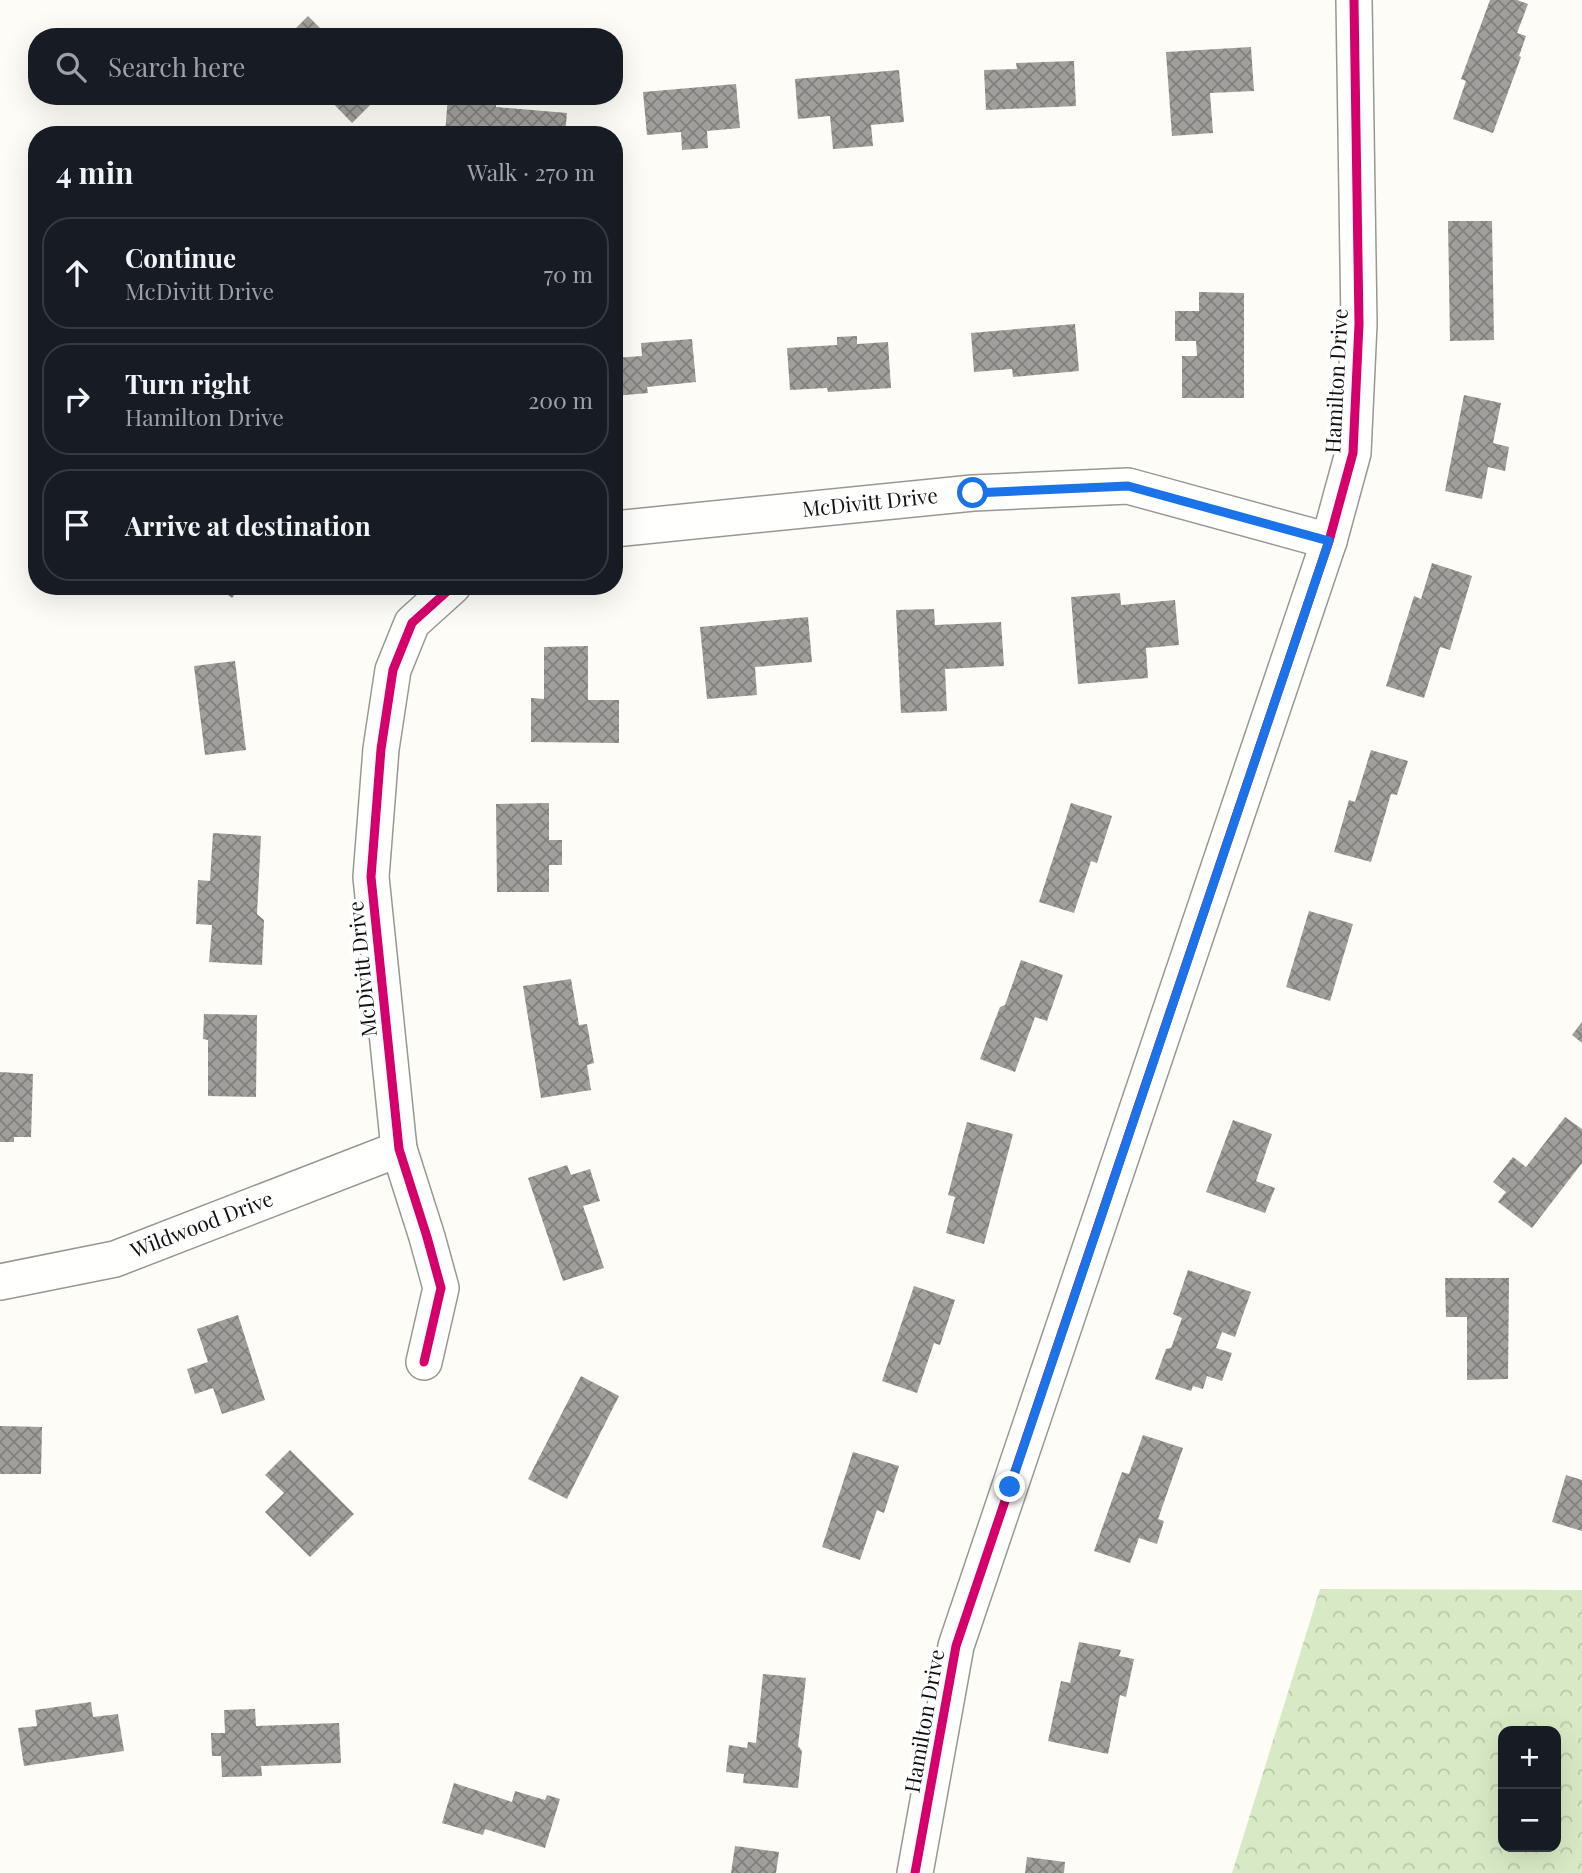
<!DOCTYPE html>
<html lang="en">
<head>
<meta charset="utf-8">
<style>
	body { margin:0; font-family:"Playfair Display",serif; background:#242831; color:#f1f3f6 }
	.controls { position:absolute; right:21px; bottom:21px; display:grid; overflow:hidden; border-radius:14px; box-shadow:0 7px 28px #0002 }
	.controls button { width:63px; height:63px; display:grid; place-items:center; padding:0; border:0; border-bottom:2px solid #363941; background:#171b24; color:#f1f3f6; font:35px sans-serif }
	.stop { position:absolute; width:21px; height:21px; margin:-16px; border:5px solid #1a73e8; border-radius:50%; background:#fff }
	.stop.end { background:#1a73e8; border-color:#fff; box-shadow:0 2px 7px #0008 }
	.list { margin:0; padding:0; list-style:none }
	h2 { display:flex; justify-content:space-between; align-items:center; height:91px; margin:0; padding:0 28px; font-size:30px }
	h2 small { font-size:23px; font-weight:400; color:#9ea1a6 }
	.list li { display:grid; grid-template-columns:46px 1fr auto; gap:21px; align-items:center; box-sizing:border-box; height:112px; margin:0 14px 14px; padding:0 14px; border:2px solid #363941; border-radius:28px }
	.list b { display:block; font-size:26px; white-space:nowrap }
	.list p { margin:0; font-size:23px; white-space:nowrap; color:#9ea1a6 }
	.list em { font-size:23px; font-style:normal; color:#9ea1a6 }
	.icon { flex:none; width:38px; height:38px; fill:none; stroke:currentColor; stroke-width:2; stroke-linecap:round; stroke-linejoin:round }
	.map { position:relative; flex:none; width:1582px; height:1873px; overflow:hidden }
	.search { position:absolute; background:#171b24; box-shadow:0 7px 28px #0002; left:28px; top:28px; width:595px; height:77px; display:flex; align-items:center; gap:18px; box-sizing:border-box; padding:0 24px; border-radius:28px; color:#9ea1a6; font-size:26px }
	.panel { position:absolute; background:#171b24; box-shadow:0 7px 28px #0002; left:28px; top:126px; width:595px; height:469px; border-radius:28px }
	.map>svg:first-child { display:block }
	.forest { fill:url(#forest-crowns); fill-rule:evenodd }
	.building { fill:url(#building-cross-hatch) }
	.lines { fill:none; stroke-linecap:round; stroke-linejoin:round }
	.minor-casing { stroke:#979795; stroke-width:38 }
	.minor { stroke:#fffffe; stroke-width:35 }
	.cycleway-casing { stroke:#fff; stroke-width:13 }
	.cycleway { stroke:#d6006c; stroke-width:9 }
	.route { stroke:#1a73e8; stroke-width:9 }
	.labels { text-anchor:middle; stroke-width:7; stroke-linejoin:round; paint-order:stroke }
	.street-label { font-size:21px; fill:#111; stroke:#fff }
</style>
</head>
<body>
<div class="map">
<svg width="1582" height="1873" viewBox="0 0 1582 1873">
	<defs>
		<pattern id="forest-crowns" width="20" height="18" patternUnits="userSpaceOnUse" patternTransform="scale(1.75)"><rect width="20" height="18" fill="#d8eac5"/><path d="M2 6a3 3 0 1 1 6 0M12 15a3 3 0 1 1 6 0" fill="none" stroke="#b8c8a8"/></pattern>
		<pattern id="building-cross-hatch" width="8" height="8" patternUnits="userSpaceOnUse" patternTransform="scale(1.75)"><rect width="8" height="8" fill="#a19f9c"/><path d="M0 0l8 8M0 8l8-8" fill="none" stroke="#82807e"/></pattern>
	</defs>
	<rect width="100%" height="100%" fill="#fdfcf7"/>
	<!-- forest -->
	<path class="forest" d="M1320 1589 1582 1590V1873H1232ZM1503 1731H1556V1847H1503Z"/>
	<!-- building -->
	<g class="building">
		<polygon points="1490,0 1517,0 1528,4 1517,33 1526,36 1519,56 1521,57 1493,133 1453,119 1466,81 1461,79"/>
		<polygon points="308,16 329,37 287,37"/>
		<polygon points="1251,47 1254,91 1210,93 1213,133 1172,136 1166,52"/>
		<polygon points="1074,61 1076,106 986,110 984,70 1017,69 1016,63"/>
		<polygon points="899,70 904,122 871,125 873,146 833,149 830,116 798,119 795,79"/>
		<polygon points="736,84 740,128 707,131 708,148 682,150 681,132 647,135 643,92"/>
		<polygon points="326,96 379,96 352,123"/>
		<polygon points="448,96 496,98 496,107 567,113 565,135 445,134"/>
		<polygon points="1448,221 1492,221 1494,340 1450,341"/>
		<polygon points="1199,292 1244,293 1244,398 1182,398 1182,356 1197,356 1196,341 1175,341 1175,311 1199,311"/>
		<polygon points="1075,324 1079,371 1013,377 1012,369 974,372 971,333"/>
		<polygon points="857,336 857,344 888,342 891,388 828,392 827,388 790,390 787,348 837,345 837,337"/>
		<polygon points="692,339 696,382 647,387 648,393 614,396 614,358 642,356 641,343"/>
		<polygon points="1464,395 1501,403 1493,443 1509,447 1505,471 1488,467 1482,499 1445,491"/>
		<polygon points="1432,563 1472,576 1450,650 1440,647 1424,698 1386,686 1414,596 1421,599"/>
		<polygon points="216,586 241,586 232,598"/>
		<polygon points="1120,593 1121,605 1175,600 1179,645 1146,648 1148,678 1078,684 1071,597"/>
		<polygon points="934,609 935,625 1001,622 1004,666 945,669 947,711 901,713 896,610"/>
		<polygon points="808,617 812,662 755,667 757,695 707,699 700,627"/>
		<polygon points="588,646 588,700 619,700 619,743 531,742 531,698 544,699 544,647"/>
		<polygon points="235,661 246,750 205,755 194,666"/>
		<polygon points="1371,750 1408,761 1397,795 1391,794 1371,862 1334,852 1349,800 1355,802"/>
		<polygon points="549,803 549,840 562,840 562,865 549,865 549,892 497,892 496,804"/>
		<polygon points="1071,803 1112,816 1097,863 1091,861 1074,913 1039,902"/>
		<polygon points="213,833 261,836 257,914 264,920 262,965 209,962 212,925 196,924 198,880 210,881"/>
		<polygon points="1309,911 1353,924 1330,1001 1286,987"/>
		<polygon points="1021,960 1063,975 1047,1021 1035,1017 1015,1072 980,1059 1000,1007 1005,1005"/>
		<polygon points="571,979 579,1025 587,1024 594,1063 587,1065 591,1090 541,1098 523,986"/>
		<polygon points="204,1014 257,1015 256,1097 208,1096 208,1040 203,1039"/>
		<polygon points="1582,1022 1582,1043 1572,1035"/>
		<polygon points="0,1072 33,1074 31,1137 14,1137 14,1142 0,1142"/>
		<polygon points="1565,1117 1582,1129 1582,1163 1532,1228 1498,1202 1506,1192 1493,1182 1513,1157 1526,1167"/>
		<polygon points="1233,1120 1272,1134 1256,1181 1275,1188 1265,1213 1206,1192"/>
		<polygon points="967,1122 1013,1134 984,1244 946,1233 955,1197 948,1195"/>
		<polygon points="567,1165 571,1175 590,1169 600,1201 583,1206 604,1268 563,1281 528,1178"/>
		<polygon points="1188,1270 1251,1292 1235,1337 1222,1332 1216,1348 1232,1353 1222,1381 1207,1376 1203,1389 1193,1386 1191,1391 1155,1379 1166,1349 1171,1348 1182,1318 1173,1314"/>
		<polygon points="1445,1278 1509,1278 1508,1379 1467,1380 1467,1317 1446,1317"/>
		<polygon points="914,1286 955,1300 940,1345 934,1343 917,1393 882,1381"/>
		<polygon points="238,1315 265,1400 222,1414 213,1388 195,1394 187,1369 208,1362 197,1329"/>
		<polygon points="581,1376 619,1396 567,1499 528,1479"/>
		<polygon points="0,1426 42,1427 41,1474 0,1474"/>
		<polygon points="1143,1435 1183,1448 1158,1519 1164,1521 1157,1544 1139,1538 1130,1563 1094,1551 1122,1472 1129,1474"/>
		<polygon points="290,1450 354,1514 310,1557 265,1512 284,1493 265,1475"/>
		<polygon points="853,1452 899,1466 884,1513 877,1510 860,1560 822,1547"/>
		<polygon points="1566,1475 1582,1480 1582,1531 1552,1522"/>
		<polygon points="1079,1642 1121,1650 1119,1656 1134,1659 1126,1697 1120,1695 1108,1754 1048,1741 1061,1681 1070,1683"/>
		<polygon points="763,1674 806,1678 798,1746 802,1751 798,1788 743,1783 744,1774 726,1772 729,1745 747,1748 748,1742 756,1743"/>
		<polygon points="91,1702 93,1717 118,1714 124,1751 24,1766 18,1728 37,1726 35,1710"/>
		<polygon points="255,1709 256,1726 339,1723 341,1763 261,1766 262,1776 222,1777 221,1756 212,1756 211,1733 225,1733 224,1710"/>
		<polygon points="454,1783 512,1802 515,1791 545,1800 547,1795 560,1799 545,1848 485,1829 483,1835 442,1823"/>
		<polygon points="735,1846 779,1852 776,1873 731,1873"/>
		<polygon points="1027,1857 1065,1862 1064,1873 1025,1873"/>
	</g>
	<g class="lines">
		<!-- minor casing -->
		<g class="minor-casing">
			<g id="minor">
				<polyline points="614,529 973,493 1128,486 1329,541"/>
				<polyline points="0,1282 115,1259 399,1149"/>
				<polyline points="424,1362 441,1288 427,1237 399,1149 371,877 381,749 393,670 412,623 453,586"/>
				<polyline points="915,1873 956,1646 1329,541 1353,453 1359,324 1354,0"/>
			</g>
		</g>
		<!-- minor -->
		<use href="#minor" class="minor"/>
		<!-- cycleway casing -->
		<g class="cycleway-casing">
			<g id="cycleway">
				<polyline points="424,1362 441,1288 427,1237 399,1149 371,877 381,749 393,670 412,623 453,586"/>
				<polyline points="915,1873 956,1646 1329,541 1353,453 1359,324 1354,0"/>
			</g>
		</g>
		<!-- cycleway -->
		<use href="#cycleway" class="cycleway"/>
	</g>
	<g class="lines">
		<!-- route -->
		<polyline class="route" points="973,493 1128,486 1329,541 1010,1487"/>
	</g>
	<g class="labels">
		<!-- street labels -->
		<g class="street-label">
			<text transform="translate(1337 381) rotate(-87)" y="7">Hamilton Drive</text>
			<text transform="translate(870 503) rotate(-6)" y="7">McDivitt Drive</text>
			<text transform="translate(363 969) rotate(-96)" y="7">McDivitt Drive</text>
			<text transform="translate(202 1225) rotate(-21)" y="7">Wildwood Drive</text>
			<text transform="translate(925 1721) rotate(-80)" y="7">Hamilton Drive</text>
		</g>
	</g>
</svg>
<div class="controls">
<button>+</button>
<button>−</button>
</div>
<div class="stop" style="left:973px;top:493px"></div>
<div class="stop end" style="left:1010px;top:1487px"></div>
<div class="search"><svg class="icon" aria-label="search" viewBox="0 0 24 24"><circle cx="10" cy="10" r="6"/><path d="M15 15l6 6"/></svg>Search here</div>
<section class="panel">
<h2>4 min<small>Walk · 270 m</small></h2>
<ul class="list">
<li><svg class="icon" aria-label="ahead" viewBox="0 0 24 24"><path d="M12 20V5M6 11l6-6 6 6"/></svg><div><b>Continue</b><p>McDivitt Drive</p></div><em>70 m</em></li>
<li><svg class="icon" aria-label="right" viewBox="0 0 24 24"><path d="M7 20v-9h11M14 6l5 5-5 5"/></svg><div><b>Turn right</b><p>Hamilton Drive</p></div><em>200 m</em></li>
<li><svg class="icon" aria-label="arrive" viewBox="0 0 24 24"><path d="M6 21V4h12l-3 4 3 4H6"/></svg><div><b>Arrive at destination</b></div></li>
</ul>
</section>
</div>
</body>
</html>
